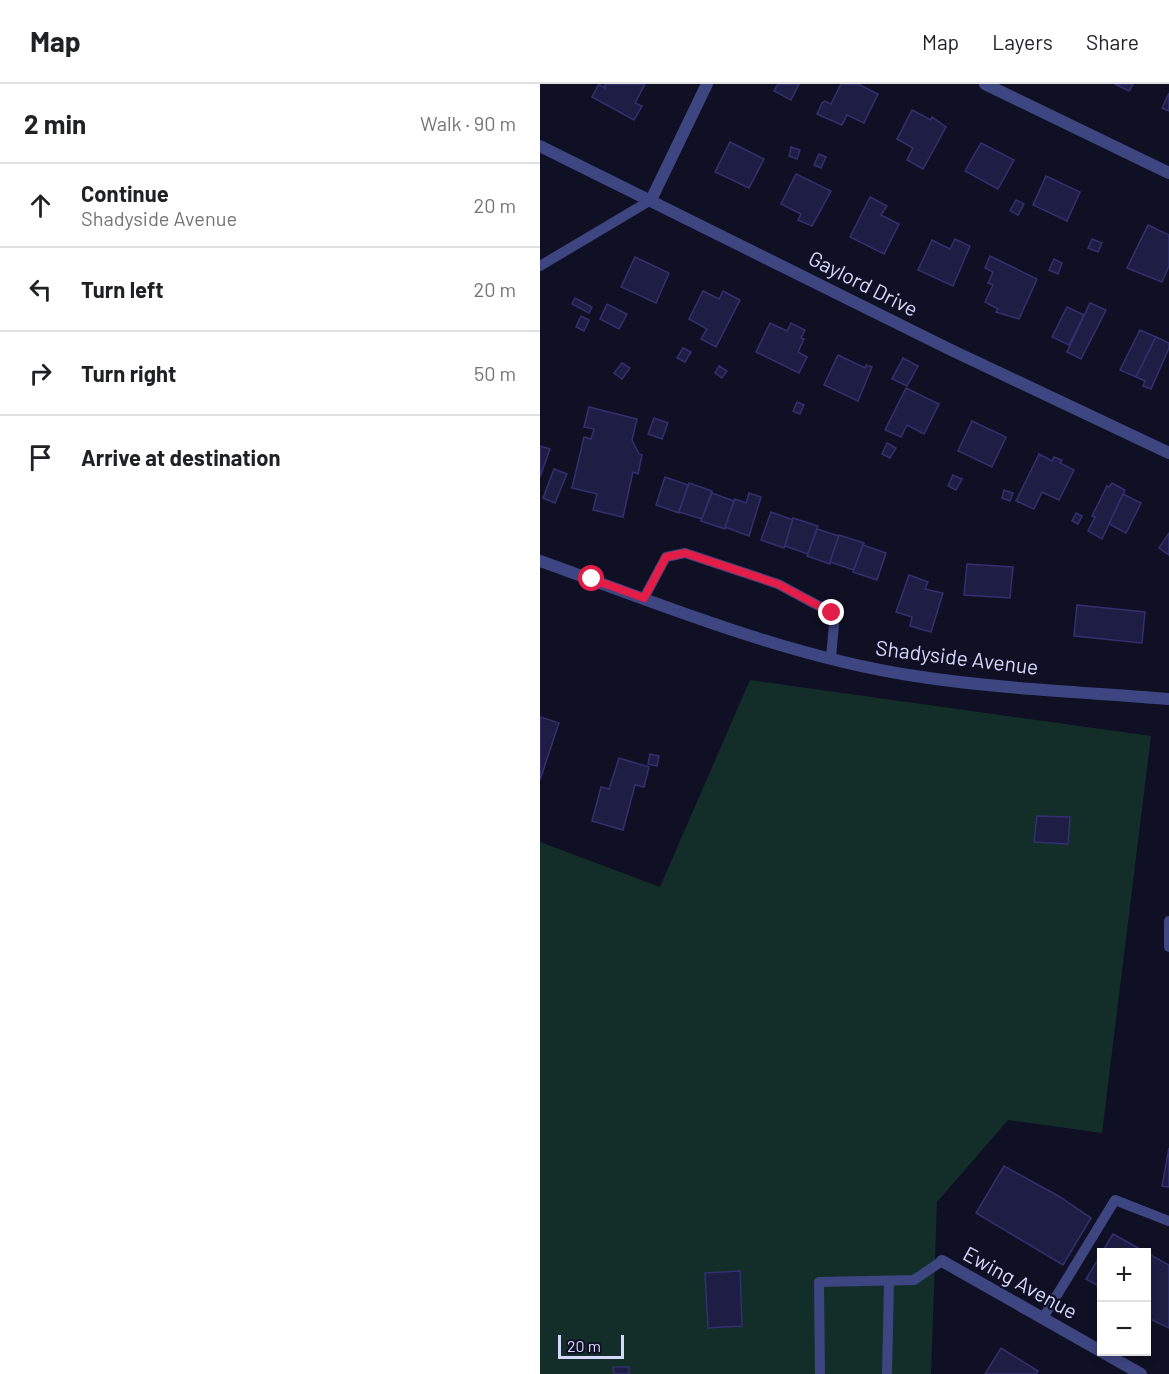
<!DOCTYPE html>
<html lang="en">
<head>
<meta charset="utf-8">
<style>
	body { margin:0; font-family:Barlow,sans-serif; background:#f6f6f6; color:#202124 }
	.controls { position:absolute; right:18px; bottom:18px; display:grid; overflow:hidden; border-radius:0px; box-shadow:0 3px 9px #0003 }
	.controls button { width:54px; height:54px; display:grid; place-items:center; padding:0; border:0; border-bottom:2px solid #e0e0e0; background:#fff; color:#202124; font:30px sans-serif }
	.scale { position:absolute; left:18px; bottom:15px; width:66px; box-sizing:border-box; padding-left:6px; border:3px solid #d5d7fd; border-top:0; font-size:16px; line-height:21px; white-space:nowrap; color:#d5d7fd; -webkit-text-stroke:4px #101024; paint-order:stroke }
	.stop { position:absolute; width:18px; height:18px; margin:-14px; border:4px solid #e11d48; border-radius:50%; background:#fff }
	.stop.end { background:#e11d48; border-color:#fff; box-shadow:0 2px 6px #0008 }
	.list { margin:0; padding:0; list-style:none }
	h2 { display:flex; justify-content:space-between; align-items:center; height:78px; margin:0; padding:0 24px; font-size:26px }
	h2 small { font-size:20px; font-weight:400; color:#757577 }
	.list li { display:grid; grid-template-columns:39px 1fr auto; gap:18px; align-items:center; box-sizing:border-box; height:84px; padding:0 24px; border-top:2px solid #e0e0e0 }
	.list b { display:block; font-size:22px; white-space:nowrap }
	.list p { margin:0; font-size:20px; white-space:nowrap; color:#757577 }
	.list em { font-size:20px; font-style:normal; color:#757577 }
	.icon { flex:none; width:33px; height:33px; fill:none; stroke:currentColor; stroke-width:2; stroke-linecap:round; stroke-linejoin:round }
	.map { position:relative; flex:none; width:629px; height:1290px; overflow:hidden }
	header { display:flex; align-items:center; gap:36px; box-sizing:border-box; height:84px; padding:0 30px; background:#fff; border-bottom:2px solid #e0e0e0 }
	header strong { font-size:28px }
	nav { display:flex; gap:33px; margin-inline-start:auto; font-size:21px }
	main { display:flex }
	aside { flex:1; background:#fff }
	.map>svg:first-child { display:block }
	.green { fill:#132e29 }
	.building { fill:#1e1d44; stroke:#32306f; stroke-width:1.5 }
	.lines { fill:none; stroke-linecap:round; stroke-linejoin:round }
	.service { stroke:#3d4681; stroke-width:10 }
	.minor { stroke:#3d4681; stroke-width:12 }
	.tertiary { stroke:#3d4681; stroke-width:12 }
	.route { stroke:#e11d48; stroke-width:8 }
	.labels { text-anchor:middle; stroke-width:4.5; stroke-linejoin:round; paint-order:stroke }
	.street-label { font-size:21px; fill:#d5d7fd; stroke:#101024 }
</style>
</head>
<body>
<header>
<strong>Map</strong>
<nav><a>Map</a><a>Layers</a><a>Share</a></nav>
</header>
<main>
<aside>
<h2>2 min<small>Walk · 90 m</small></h2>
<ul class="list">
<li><svg class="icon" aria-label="ahead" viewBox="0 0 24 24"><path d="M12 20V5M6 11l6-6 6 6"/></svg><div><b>Continue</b><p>Shadyside Avenue</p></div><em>20 m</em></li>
<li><svg class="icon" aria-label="left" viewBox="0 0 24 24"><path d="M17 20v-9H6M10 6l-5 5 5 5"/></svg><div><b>Turn left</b></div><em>20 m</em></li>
<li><svg class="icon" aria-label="right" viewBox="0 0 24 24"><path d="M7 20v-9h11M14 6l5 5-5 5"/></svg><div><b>Turn right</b></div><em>50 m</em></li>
<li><svg class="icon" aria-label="arrive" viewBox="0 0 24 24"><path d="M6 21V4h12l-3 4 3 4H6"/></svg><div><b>Arrive at destination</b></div></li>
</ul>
</aside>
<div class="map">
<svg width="629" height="1290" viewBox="0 0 629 1290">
	<rect width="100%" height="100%" fill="#101024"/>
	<!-- green -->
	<polygon class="green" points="210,596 611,652 562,1049 468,1036 397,1118 391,1290 0,1290 0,758 120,803"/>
	<!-- building -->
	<g class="building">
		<polygon points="59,0 65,4 65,0 105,0 95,19 102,22 94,36 52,13"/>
		<polygon points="238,0 259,0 251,16 234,7"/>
		<polygon points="301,0 318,0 338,10 324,39 307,31 302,41 277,30 282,19 285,17 291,20"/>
		<polygon points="575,0 574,0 593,0 589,7"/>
		<polygon points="629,9 629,27 622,24"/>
		<polygon points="372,26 391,36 392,33 406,43 383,85 367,76 373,64 357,55"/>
		<polygon points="190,58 224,75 209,104 175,88"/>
		<polygon points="441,59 474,76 458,105 425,87"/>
		<polygon points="251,63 260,66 257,75 249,72"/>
		<polygon points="279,70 286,73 281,84 274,81"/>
		<polygon points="256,90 291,107 272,142 258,136 261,130 241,120"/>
		<polygon points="506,92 540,108 527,137 493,121"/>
		<polygon points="330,113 347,122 341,131 359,140 344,170 310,153"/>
		<polygon points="476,116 484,120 478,131 470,127"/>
		<polygon points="608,141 629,151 629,182 622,198 587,184"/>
		<polygon points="415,155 430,162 413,202 378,186 392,156 410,165"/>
		<polygon points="552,155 562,159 558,168 548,164"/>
		<polygon points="450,172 497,195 479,235 456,228 458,225 445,218 453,201 448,199 453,188 445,184"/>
		<polygon points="95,173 129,189 116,219 81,203"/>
		<polygon points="514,175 522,179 518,190 509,186"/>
		<polygon points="163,207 179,215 183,207 200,216 176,263 161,255 167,245 149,235"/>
		<polygon points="35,214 52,223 49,229 32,220"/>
		<polygon points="550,219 566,226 541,275 527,268"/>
		<polygon points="67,220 87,230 79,245 60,235"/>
		<polygon points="527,223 544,231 529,261 512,253"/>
		<polygon points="41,232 49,236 44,247 36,243"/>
		<polygon points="230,239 247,247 251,239 265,246 261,254 264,255 258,268 267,273 259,289 216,268"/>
		<polygon points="600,246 616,253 596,293 580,286"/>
		<polygon points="616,253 629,259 629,264 611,305 603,302 605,297 596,293"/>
		<polygon points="143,264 151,268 145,278 137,274"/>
		<polygon points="298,271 325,284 326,281 332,283 318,317 284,301"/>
		<polygon points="363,274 378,282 367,302 352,295"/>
		<polygon points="82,279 90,284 82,295 74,289"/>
		<polygon points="179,282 187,287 182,294 175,289"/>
		<polygon points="366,304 399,320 384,350 367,341 361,353 345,346"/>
		<polygon points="257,318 264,321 260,330 253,327"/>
		<polygon points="49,323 97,335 92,356 99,370 102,371 98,390 93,388 83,433 53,426 57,410 32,404 44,353 51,355 54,345 44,343"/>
		<polygon points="114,334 128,339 122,355 108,350"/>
		<polygon points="432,337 466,353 452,383 418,367"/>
		<polygon points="347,359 356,364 350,374 342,370"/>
		<polygon points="0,362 10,365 0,393"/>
		<polygon points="499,370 512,377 514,373 522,376 520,379 534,386 519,416 502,408 494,425 476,417"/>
		<polygon points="14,385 27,390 15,419 3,414"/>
		<polygon points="413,391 422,395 416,406 408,402"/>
		<polygon points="125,393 148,401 139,429 116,421"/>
		<polygon points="149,399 172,407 162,435 139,428"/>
		<polygon points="572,399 585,406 562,455 548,447 555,433 552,432 567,402 569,403"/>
		<polygon points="464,406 473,409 470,417 462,414"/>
		<polygon points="172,409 194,417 185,445 161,437"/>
		<polygon points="209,409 221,413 209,452 185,443 195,415 206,419"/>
		<polygon points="583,410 601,419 586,449 569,440"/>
		<polygon points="231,428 253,436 244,464 221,456"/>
		<polygon points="536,429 542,432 538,440 532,437"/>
		<polygon points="253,434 278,442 268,470 245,462"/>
		<polygon points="277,445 299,452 290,480 267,472"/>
		<polygon points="629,449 629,471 619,464"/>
		<polygon points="299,451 324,459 314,486 290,478"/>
		<polygon points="323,461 346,469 337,496 313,488"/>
		<polygon points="427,480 473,483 470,514 424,511"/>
		<polygon points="369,491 388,498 385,505 403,509 391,548 370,542 372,533 356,528"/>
		<polygon points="537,521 605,528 602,559 534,552"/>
		<polygon points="0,633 19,639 0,696"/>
		<polygon points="110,670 119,672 117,682 108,680"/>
		<polygon points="79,674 109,683 104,703 95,701 83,746 52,737 61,703 69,705"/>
		<polygon points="497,732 530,733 528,760 494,758"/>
		<polygon points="629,1064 629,1103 622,1102"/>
		<polygon points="464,1082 520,1113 551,1134 523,1181 436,1129"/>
		<polygon points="573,1150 629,1181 629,1244 606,1233 606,1168 562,1168"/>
		<polygon points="562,1169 562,1204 546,1195"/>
		<polygon points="200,1187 202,1242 168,1244 165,1189"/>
		<polygon points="461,1264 498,1287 496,1290 445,1290"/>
		<polygon points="73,1283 89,1283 89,1290 74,1290"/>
	</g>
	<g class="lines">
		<!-- service -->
		<g class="service">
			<polyline points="0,182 111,116"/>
			<polyline points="104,514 126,473 145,469 238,500 292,529 294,541 291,573"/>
			<polyline points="629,837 629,863"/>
			<polyline points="503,1234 575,1116 629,1137"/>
			<polyline points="280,1290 279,1198 374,1196 402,1177"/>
			<polyline points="347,1290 349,1197"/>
		</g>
		<!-- minor -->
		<g class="minor">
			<polyline points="445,0 629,89"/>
			<polyline points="0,62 409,265 629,369"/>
			<polyline points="111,116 167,0"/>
			<polyline points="402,1177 601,1290"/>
		</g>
		<!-- tertiary -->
		<path class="tertiary" d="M0 477C120 520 248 573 375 592 459 605 544 608 629 615"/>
	</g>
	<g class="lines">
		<!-- route -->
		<polyline class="route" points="52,495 104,514 126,473 145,469 238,500 292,529"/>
	</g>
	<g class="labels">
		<!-- street labels -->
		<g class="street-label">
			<text transform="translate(323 200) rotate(27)" y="7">Gaylord Drive</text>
			<text transform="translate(417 574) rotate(7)" y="7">Shadyside Avenue</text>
			<text transform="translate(480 1199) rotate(29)" y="7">Ewing Avenue</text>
		</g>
	</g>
</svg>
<div class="controls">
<button>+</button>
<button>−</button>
</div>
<div class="scale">20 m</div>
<div class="stop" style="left:52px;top:495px"></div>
<div class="stop end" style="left:292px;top:529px"></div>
</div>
</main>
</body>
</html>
